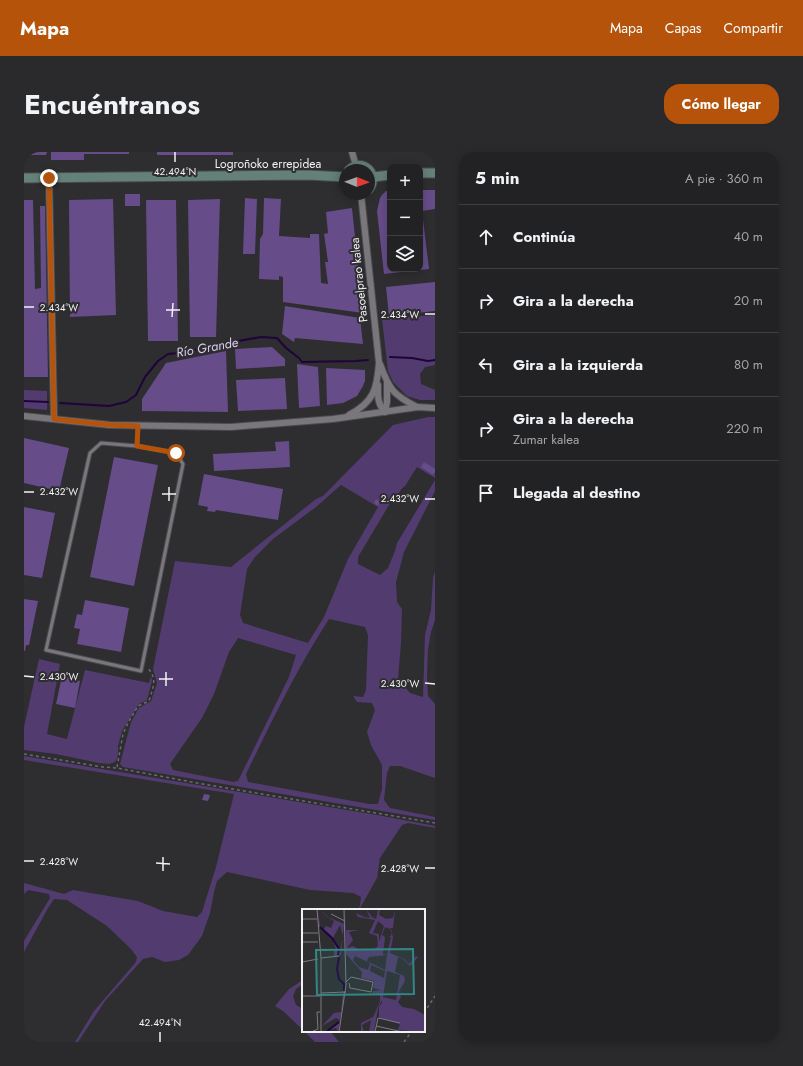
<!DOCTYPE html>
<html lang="es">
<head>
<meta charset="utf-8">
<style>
	body { margin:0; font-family:Jost,sans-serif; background:#2a2a2c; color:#f1f3f6 }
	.controls { position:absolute; right:12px; top:12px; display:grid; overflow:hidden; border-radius:8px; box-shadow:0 2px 10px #0003 }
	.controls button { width:36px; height:36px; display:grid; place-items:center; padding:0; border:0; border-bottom:1px solid #3f3f41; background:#222224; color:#f1f3f6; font:20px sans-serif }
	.compass { position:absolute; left:315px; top:12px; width:36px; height:36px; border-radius:50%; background:#222224; box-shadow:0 2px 10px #0003; rotate:91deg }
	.stop { position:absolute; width:12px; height:12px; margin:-9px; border:3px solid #b45309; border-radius:50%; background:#fff }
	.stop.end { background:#b45309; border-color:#fff; box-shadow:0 1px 4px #0008 }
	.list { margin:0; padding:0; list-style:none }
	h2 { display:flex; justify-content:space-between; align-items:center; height:52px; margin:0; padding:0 16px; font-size:17px }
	h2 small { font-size:13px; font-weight:400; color:#a2a4a6 }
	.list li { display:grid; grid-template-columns:26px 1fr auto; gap:12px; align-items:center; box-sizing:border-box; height:64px; padding:0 16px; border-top:1px solid #3f3f41 }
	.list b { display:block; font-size:15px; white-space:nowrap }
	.list p { margin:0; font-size:13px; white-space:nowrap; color:#a2a4a6 }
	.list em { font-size:13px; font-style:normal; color:#a2a4a6 }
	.icon { flex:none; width:22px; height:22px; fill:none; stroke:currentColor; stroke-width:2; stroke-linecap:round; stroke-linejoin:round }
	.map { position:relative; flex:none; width:411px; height:890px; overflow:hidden; border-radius:16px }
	header { display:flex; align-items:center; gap:24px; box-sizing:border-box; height:56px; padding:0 20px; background:#b45309; color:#fff }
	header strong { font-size:19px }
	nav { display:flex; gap:22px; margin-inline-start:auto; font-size:14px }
	.intro { display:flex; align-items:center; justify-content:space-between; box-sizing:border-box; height:96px; padding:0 24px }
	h1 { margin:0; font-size:28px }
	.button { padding:10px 18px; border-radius:16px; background:#b45309; color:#fff; font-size:14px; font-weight:700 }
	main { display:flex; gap:24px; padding:0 24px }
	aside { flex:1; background:#222224; border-radius:16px; box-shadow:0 2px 10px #0003 }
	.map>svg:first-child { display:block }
	.green { fill:#523c6f; fill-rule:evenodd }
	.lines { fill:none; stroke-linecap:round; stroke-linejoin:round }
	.stream { stroke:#21033c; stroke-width:2 }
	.building { fill:#664c89 }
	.service-casing { stroke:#4b4a4d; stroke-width:5 }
	.minor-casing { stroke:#4b4a4d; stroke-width:8 }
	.secondary-casing { stroke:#4b4a4d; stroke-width:11 }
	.path { stroke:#6b6a6d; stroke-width:1.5; stroke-dasharray:3 3; stroke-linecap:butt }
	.service { stroke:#79777b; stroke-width:3 }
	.minor { stroke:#79777b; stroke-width:6 }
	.secondary { stroke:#648179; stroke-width:9 }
	.route { stroke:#b45309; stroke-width:5 }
	.ticks { fill:none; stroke:#f2f1f4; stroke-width:1.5 }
	.labels { text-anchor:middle; stroke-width:4; stroke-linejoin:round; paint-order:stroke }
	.street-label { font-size:12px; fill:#f2f1f4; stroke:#2e2d30 }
	.water-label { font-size:13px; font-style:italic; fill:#dbcdf1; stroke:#2e2d30 }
	.inset-river { fill:none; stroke:#21033c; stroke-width:2 }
	.inset-road { fill:none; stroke:#7c7b7e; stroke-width:1 }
	.view { fill:#318882; fill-opacity:0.15; stroke:#318882; stroke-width:2 }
	.inset-edge { fill:none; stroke:#f2f1f4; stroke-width:2 }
	.ticks-label { font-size:10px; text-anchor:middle; fill:#f2f1f4; stroke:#2e2d30; stroke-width:4; stroke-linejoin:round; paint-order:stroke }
</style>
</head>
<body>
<header>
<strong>Mapa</strong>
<nav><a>Mapa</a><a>Capas</a><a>Compartir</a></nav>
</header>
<div class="intro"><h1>Encuéntranos</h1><a class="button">Cómo llegar</a></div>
<main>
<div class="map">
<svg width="411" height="890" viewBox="0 0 411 890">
	<rect width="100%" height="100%" fill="#2e2d30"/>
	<!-- green -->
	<g class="green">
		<polygon points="411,163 411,213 401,215 396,222 397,232 411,238 411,248 396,248 383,244 369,230 364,219 358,167"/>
		<polygon points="0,238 23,239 23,258 0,256"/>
		<path d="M404 265H411V326L393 315 381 334C375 338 375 344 368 348L334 405V412L356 423 364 416 371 399 373 391 411 328V339L380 400 372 430 373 450 378 457 377 491 374 527 386 541 399 545 401 483 407 458 409 426 411 419V468L407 480 404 497 403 524 404 544 411 552V626L376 614H366L363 621 360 648 366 656 411 665V668L99 615 96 612 107 570 115 556 127 549 133 531 129 517 151 409 207 415 292 347 299 344 369 273ZM317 333 354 355 324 407 300 465 284 491 219 471 216 463 223 417 231 405 249 387 292 355ZM305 467 341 475 344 483 342 538 339 545 329 544 333 550 348 551 351 558 343 580 347 593 358 613V637L354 652H345L224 630 222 622C248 569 273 516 305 467ZM214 486 272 503 265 525 214 629 209 630 149 618 146 612 178 566 190 542 205 500Z"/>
		<polygon points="15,507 36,512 23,582 43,587 61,518 125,531 127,524 128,529 123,548 115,552 98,579 94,594 94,601 93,607 91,610 85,612 75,611 32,602 0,598 0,575"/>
		<polygon points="0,604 353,663 411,674 411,676 384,671 378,673 356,706 353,726 335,758 333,758 336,754 337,745 329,741 286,738 203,720 193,729 190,740 186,761 178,784 164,803 155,808 141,810 128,805 119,807 81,849 54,890 51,890 70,859 112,810 113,805 107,797 83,774 43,748 30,747 24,756 0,800 0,789 26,746 25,742 4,738 0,742 0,731 40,742 49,738 114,749 139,759 173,765 178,760 192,715 210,642 0,608"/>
		<polygon points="279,828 279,832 272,837 269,844 272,853 279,857 279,878 259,859 251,854 265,837"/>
		<polygon points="280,879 306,879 315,890 291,890"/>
	</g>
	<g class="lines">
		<!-- stream -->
		<g class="stream">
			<polyline points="366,205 388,206 404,209 411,208"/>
			<polyline points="0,249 24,250"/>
			<polyline points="36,251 85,254 102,250 112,243 121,225 134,209 144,202 164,200 186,194 237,185 253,186 262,196 275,206 278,210 332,209 344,208"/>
		</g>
	</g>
	<!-- building -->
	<g class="building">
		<polygon points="6,0 23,0 22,3 6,3"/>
		<polygon points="27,0 105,0 105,2 60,2 60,8 27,8"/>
		<rect x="133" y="0" width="76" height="3"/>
		<polygon points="195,11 202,11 202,13 195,14"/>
		<polygon points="396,38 411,38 411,57 398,59 405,117 396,118"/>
		<polygon points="362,39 366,39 366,117 394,117 394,118 360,122 353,59 356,46 358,43"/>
		<rect x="101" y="42" width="15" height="12"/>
		<polygon points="221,46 233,47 231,102 219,102"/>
		<polygon points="240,46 257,47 255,84 286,86 286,82 295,82 297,131 304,132 301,110 304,110 300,82 304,81 302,60 328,56 339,161 259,150 259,125 255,124 255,128 235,127 236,87 239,82"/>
		<polygon points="89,47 92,163 46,165 45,48"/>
		<polygon points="196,47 192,185 166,185 164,48"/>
		<polygon points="0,48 9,48 11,137 17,136 16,54 21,54 24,225 0,225"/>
		<polygon points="122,48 152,48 154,189 124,189"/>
		<polygon points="411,130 411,159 365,164 362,135"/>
		<polygon points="261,154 336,166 339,192 271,186 270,190 258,182"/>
		<polygon points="248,195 261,207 261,214 212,217 211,197"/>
		<polygon points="202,199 204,260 118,259 118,247 142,211"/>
		<polygon points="273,212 294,215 296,254 275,256"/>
		<polygon points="302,216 341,218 341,229 339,234 333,244 319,251 303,253"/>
		<polygon points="261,226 263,257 214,259 212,228"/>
		<polygon points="0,286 45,296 35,339 0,331"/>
		<polygon points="265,289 266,315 190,319 189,302 252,299 251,290"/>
		<polygon points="90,305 134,313 110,434 66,425"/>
		<polygon points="400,310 411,317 411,320 409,323 397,315"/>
		<polygon points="180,322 259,337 254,368 192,358 191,360 183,359 184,355 174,353"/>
		<polygon points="352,347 356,350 354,354 350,351"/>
		<polygon points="0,355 31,361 18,426 0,423"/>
		<polygon points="0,447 14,449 5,493 2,493 1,499 0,499"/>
		<polygon points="61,448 105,456 97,500 53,492 56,477 50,476 53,462 58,463"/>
		<polygon points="38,524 56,529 51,556 32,552"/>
		<polygon points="180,642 186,643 184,649 178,648"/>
	</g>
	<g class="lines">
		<!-- service casing -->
		<g class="service-casing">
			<polyline id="service" points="113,294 77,291 66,301 22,498 117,519 159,312 152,301 113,294 114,273"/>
		</g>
		<!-- minor casing -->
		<g class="minor-casing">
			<g id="minor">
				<polyline points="328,0 332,14"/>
				<polyline points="25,26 30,267"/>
				<path d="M356 212C365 237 369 243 393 255"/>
				<path d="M354 233C354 245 353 251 361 260"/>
				<polyline points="361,260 363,250 363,231"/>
				<path d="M325 263C350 250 353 237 355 211L337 42"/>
				<polyline points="0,264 86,273 207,275 309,267 394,255 411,256"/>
			</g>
		</g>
		<!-- secondary casing -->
		<g class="secondary-casing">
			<g id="secondary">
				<path d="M325 18C338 5 356 22 345 37"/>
				<polyline points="396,21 411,21"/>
				<polyline points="349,25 366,23"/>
				<polyline points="0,26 284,23 321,25"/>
			</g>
		</g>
		<!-- path -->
		<g class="path">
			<polyline points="0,602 79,615 93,616 173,631 411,671"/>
			<path d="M93 615 99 582 104 571 114 554 125 549C129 535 134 527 123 515"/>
			<polyline points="400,861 411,844"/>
			<polyline points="380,890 388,879"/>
		</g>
		<!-- service -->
		<use href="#service" class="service"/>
		<!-- minor -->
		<use href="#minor" class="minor"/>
		<!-- secondary -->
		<use href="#secondary" class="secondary"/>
	</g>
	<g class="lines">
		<!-- route -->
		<polyline class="route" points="25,26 30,267 86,273 114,274 113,294 152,301"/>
	</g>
	<!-- ticks -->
	<path class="ticks" d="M151 10V0M0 155H10M142 158H156M401 162H411M148 165 149 151M0 340H10M138 342H152M401 347H411M145 349V335M0 524 10 525M135 527H149M401 531 411 532M142 534V520M0 709H10M132 711 146 712M401 716H411M139 719V705M136 890V880"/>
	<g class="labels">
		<!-- street labels -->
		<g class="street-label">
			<text x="244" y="16">Logroñoko errepidea</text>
			<text transform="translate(335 128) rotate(-96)" y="4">Pasoelprao kalea</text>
		</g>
		<!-- water labels -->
		<g class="water-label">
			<text transform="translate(183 195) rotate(-10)" y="5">Río Grande</text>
		</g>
	</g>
	<!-- overview -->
	<g transform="translate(278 757)">
		<rect width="123" height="123" fill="#2e2d30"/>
		<path d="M16 0 18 17 22 20 24 17 29 19 32 12 24 7 18 0 26 8 42 15 39 46 32 47V40H34L30 29 17 18ZM38 16 41 27 38 43 31 29ZM43 0 44 21H57L47 23 51 31 45 39 51 37 56 40 71 41 76 37 75 27 67 24 73 11 56 8 54 4 55 0 54 4 62 8 68 9 64 0 70 8 74 10 76 1 78 0 77 6 84 10 91 9 93 0 91 19H88L91 28 88 44 102 50 107 55 114 47 123 52 116 48 108 57 102 51 96 48 93 63 102 67 103 72 123 85 103 72 97 82 123 94 96 82 99 88 96 93 100 98 112 100 123 106V123L96 121 98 115 77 109V98L80 94V91L76 99 72 123H67L69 111 60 116 62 123 47 122H59V114L71 108 78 93V85L70 84 71 82 79 81 71 79 72 72 59 69 60 63 44 45ZM76 12 82 17 77 33V25L71 24ZM83 18 90 21 89 27H86L89 28 85 46 81 45 83 28 80 26ZM85 46 83 61 65 52 67 48ZM53 47 68 54 66 61 57 58 51 51ZM69 56 83 62 82 69 68 62ZM85 62 98 66 94 91 81 88ZM41 83H43L36 123 34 119 22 123 37 113 38 111 34 109 20 117 32 104 39 103Z" fill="#523c6f" fill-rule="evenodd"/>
		<path class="inset-river" d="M18 18 30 29 37 40 36 46M37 48 35 60 37 70 42 75V82M24 123 37 113"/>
		<path class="inset-road" d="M15 0 19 49V123M29 5 43 12M0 10H15M0 24H16M0 33H16M19 49 37 47M0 53 16 50M44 73 49 68 71 73 69 83 48 79 47 74M19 84 44 83M0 87H18M76 109 98 114M74 117 101 123M9 123 16 120 15 103H18M37 123 44 76 42 0M73 123 76 109"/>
		<path class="view" d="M111 40 112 85 15 86 14 41Z"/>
		<rect width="123" height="123" class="inset-edge"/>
	</g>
	<g class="ticks-label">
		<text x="151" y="23">42.494°N</text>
		<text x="35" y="159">2.434°W</text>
		<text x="376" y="166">2.434°W</text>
		<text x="35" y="343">2.432°W</text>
		<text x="376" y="350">2.432°W</text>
		<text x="35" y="528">2.430°W</text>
		<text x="376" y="535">2.430°W</text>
		<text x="35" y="713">2.428°W</text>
		<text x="376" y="720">2.428°W</text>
		<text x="136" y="874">42.494°N</text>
	</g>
</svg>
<div class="controls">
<button>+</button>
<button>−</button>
<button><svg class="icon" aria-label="layers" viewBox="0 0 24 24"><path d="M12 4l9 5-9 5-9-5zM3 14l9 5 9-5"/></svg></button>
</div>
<svg class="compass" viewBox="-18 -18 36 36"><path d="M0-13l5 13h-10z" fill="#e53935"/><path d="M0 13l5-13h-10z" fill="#a2a4a6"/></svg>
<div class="stop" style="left:152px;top:301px"></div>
<div class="stop end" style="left:25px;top:26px"></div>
</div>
<aside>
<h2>5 min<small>A pie · 360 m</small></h2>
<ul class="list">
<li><svg class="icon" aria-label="ahead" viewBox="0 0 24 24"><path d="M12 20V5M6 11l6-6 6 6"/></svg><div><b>Continúa</b></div><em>40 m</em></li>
<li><svg class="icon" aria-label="right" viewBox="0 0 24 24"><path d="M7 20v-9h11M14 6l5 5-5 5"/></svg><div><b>Gira a la derecha</b></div><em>20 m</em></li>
<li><svg class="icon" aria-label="left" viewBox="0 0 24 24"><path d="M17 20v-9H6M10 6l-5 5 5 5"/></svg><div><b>Gira a la izquierda</b></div><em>80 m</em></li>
<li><svg class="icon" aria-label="right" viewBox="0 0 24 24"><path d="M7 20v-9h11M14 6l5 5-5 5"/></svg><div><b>Gira a la derecha</b><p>Zumar kalea</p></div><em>220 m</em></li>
<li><svg class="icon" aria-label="arrive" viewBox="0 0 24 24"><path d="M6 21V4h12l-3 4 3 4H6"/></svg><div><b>Llegada al destino</b></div></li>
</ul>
</aside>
</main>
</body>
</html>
